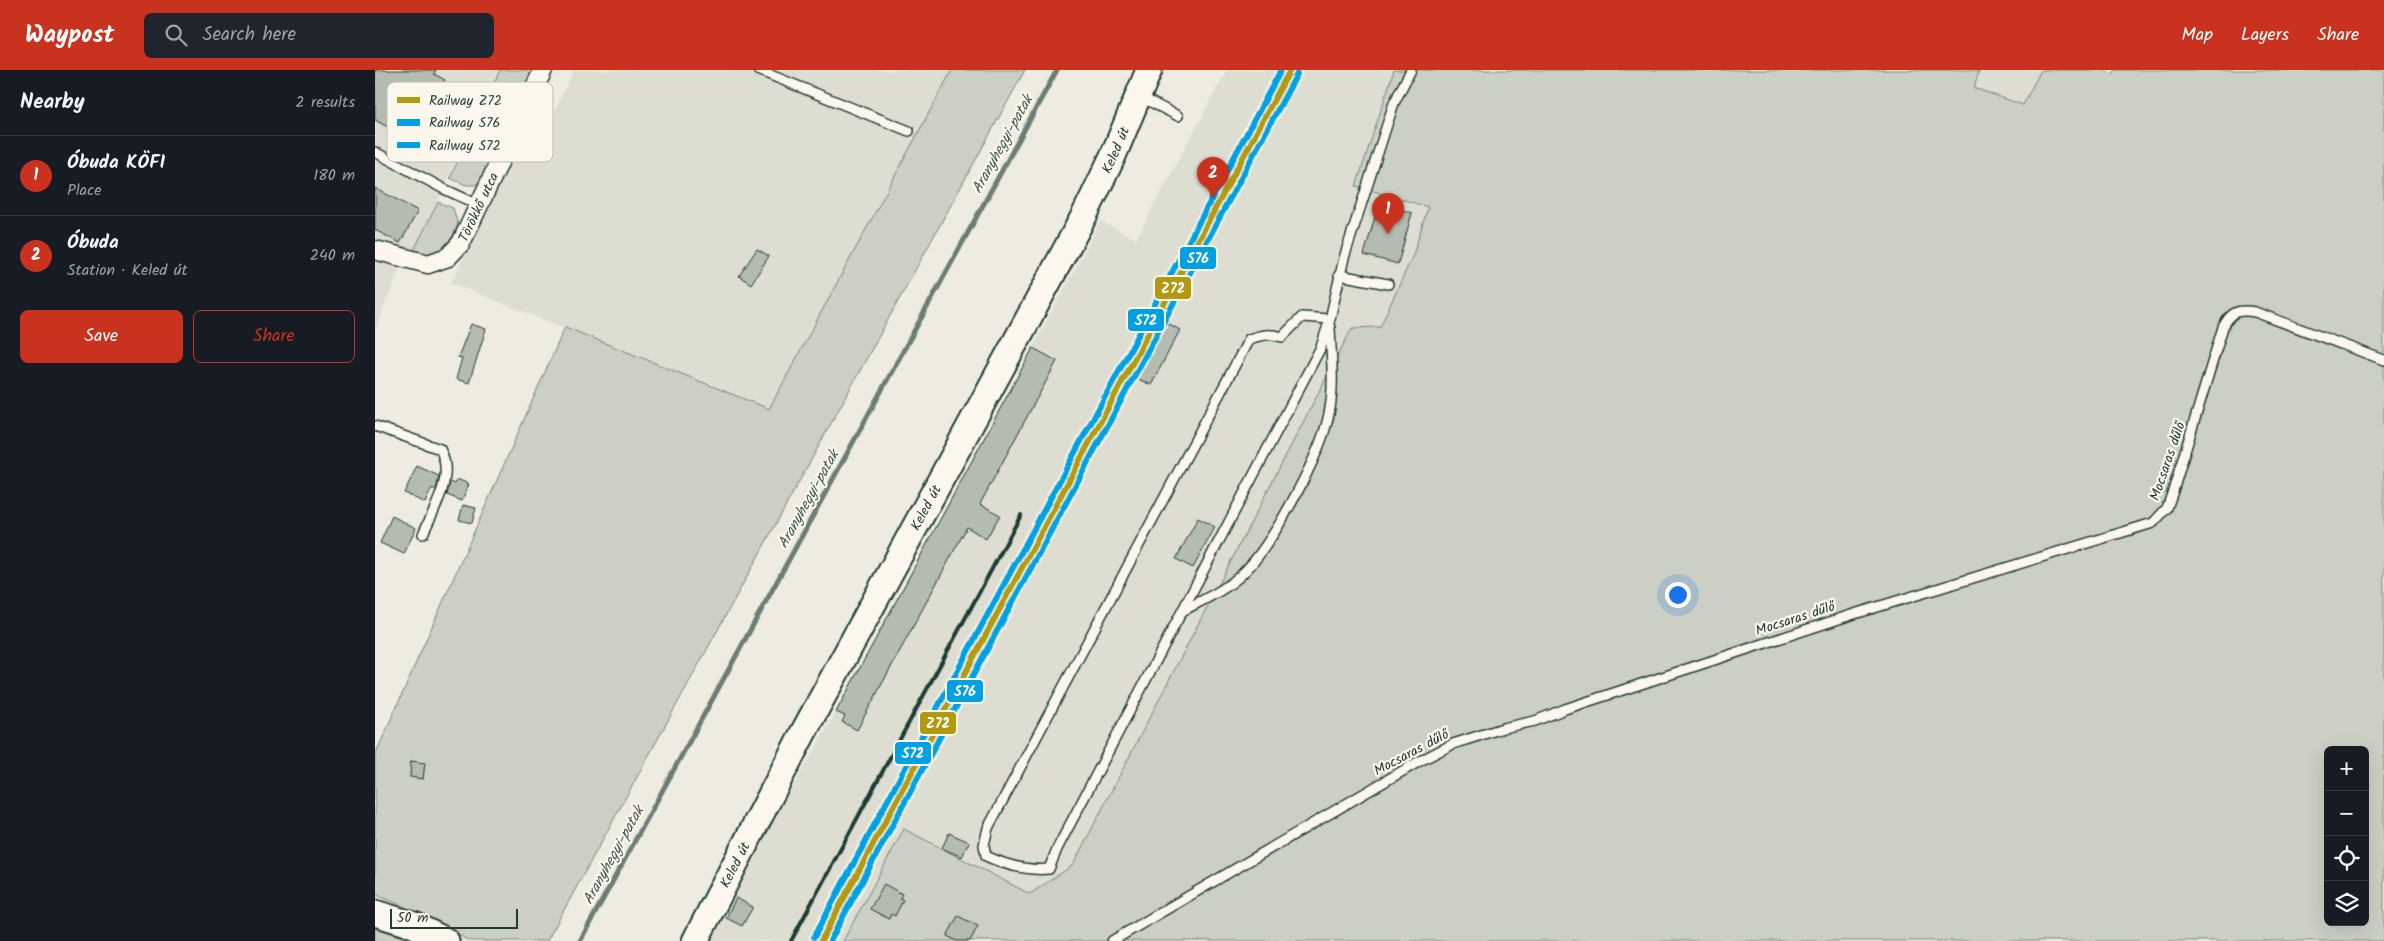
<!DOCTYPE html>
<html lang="en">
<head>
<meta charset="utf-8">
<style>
	body { margin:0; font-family:Kalam,sans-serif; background:#20242c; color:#f1f3f6 }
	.controls { position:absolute; right:15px; bottom:15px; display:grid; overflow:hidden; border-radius:8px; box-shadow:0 5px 20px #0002 }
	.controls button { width:45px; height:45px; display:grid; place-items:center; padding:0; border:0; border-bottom:1px solid #363941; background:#171b24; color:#f1f3f6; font:25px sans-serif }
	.scale { position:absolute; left:15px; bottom:12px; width:128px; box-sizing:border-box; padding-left:5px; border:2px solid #1f3d34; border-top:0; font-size:14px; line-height:18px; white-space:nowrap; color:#1f3d34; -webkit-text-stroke:4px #fbf7ec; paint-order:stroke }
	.you { position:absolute; left:1302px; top:524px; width:18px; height:18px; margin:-12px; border:4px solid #fff; border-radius:50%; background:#1a73e8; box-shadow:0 0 0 8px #1a73e833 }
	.badge { display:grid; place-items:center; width:32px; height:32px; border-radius:50%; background:#c8321e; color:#fff; font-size:16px; font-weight:700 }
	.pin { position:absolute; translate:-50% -41px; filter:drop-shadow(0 1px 2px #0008) }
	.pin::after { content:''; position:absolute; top:26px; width:18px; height:15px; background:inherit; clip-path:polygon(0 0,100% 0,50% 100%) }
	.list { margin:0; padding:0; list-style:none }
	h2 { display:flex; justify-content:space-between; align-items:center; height:65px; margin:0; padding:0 20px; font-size:21px }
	h2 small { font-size:16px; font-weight:400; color:#9ea1a6 }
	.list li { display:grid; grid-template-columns:32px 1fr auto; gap:15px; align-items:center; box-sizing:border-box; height:80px; padding:0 20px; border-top:1px solid #363941 }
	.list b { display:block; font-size:19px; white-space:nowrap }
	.list p { margin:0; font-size:16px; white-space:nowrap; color:#9ea1a6 }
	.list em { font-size:16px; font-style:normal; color:#9ea1a6 }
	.actions { display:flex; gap:10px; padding:15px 20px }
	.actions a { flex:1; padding:11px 0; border:1px solid #c8321e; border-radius:8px; text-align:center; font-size:18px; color:#c8321e }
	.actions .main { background:#c8321e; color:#fff }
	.icon { flex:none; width:28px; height:28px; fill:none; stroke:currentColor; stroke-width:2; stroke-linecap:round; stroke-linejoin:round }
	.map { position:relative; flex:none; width:2009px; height:871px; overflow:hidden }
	header { display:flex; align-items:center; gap:30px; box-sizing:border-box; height:70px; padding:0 25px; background:#c8321e; color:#fff }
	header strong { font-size:24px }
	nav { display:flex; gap:28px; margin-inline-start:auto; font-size:18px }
	.search { width:350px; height:45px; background:#20242c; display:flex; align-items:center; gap:12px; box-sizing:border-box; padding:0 18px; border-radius:8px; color:#9ea1a6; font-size:19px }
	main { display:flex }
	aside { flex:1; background:#171b24 }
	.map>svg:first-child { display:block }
	.built { fill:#ddddd2 }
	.green { fill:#cbcfc4; stroke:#75867c; fill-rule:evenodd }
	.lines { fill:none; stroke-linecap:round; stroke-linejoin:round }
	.stream { stroke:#6c7d74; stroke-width:5 }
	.building { fill:#b4bbb0; stroke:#1f3d34 }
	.lane-casing { stroke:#1f3d34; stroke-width:12 }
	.street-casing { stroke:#1f3d34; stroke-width:21 }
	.secondary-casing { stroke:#1f3d34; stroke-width:29 }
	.lane { stroke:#fbf7ec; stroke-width:9 }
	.street { stroke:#fbf7ec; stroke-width:18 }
	.secondary { stroke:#fbf7ec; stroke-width:25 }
	.rail { stroke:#1f3d34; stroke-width:4 }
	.rail-1-casing { stroke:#fbf7ec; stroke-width:10 }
	.rail-2-casing { stroke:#fbf7ec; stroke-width:10 }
	.rail-3-casing { stroke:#fbf7ec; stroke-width:10 }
	.rail-1 { stroke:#b09a12; stroke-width:6 }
	.rail-2 { stroke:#00a0e3; stroke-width:6 }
	.rail-3 { stroke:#00a0e3; stroke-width:6 }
	.labels { text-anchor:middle; stroke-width:4.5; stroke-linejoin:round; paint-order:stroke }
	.street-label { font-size:14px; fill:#1f3d34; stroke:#fbf7ec }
	.water-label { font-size:15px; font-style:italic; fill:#455d54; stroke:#fbf7ec }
	.key { fill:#fbf7ec; stroke:#b9bfb5; stroke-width:1 }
	.key-label { font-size:14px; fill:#1f3d34 }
	.line-badge { stroke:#fbf7ec; stroke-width:2 }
	.badge-label { font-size:14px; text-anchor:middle; font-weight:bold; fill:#fff }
</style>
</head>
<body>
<header>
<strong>Waypost</strong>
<div class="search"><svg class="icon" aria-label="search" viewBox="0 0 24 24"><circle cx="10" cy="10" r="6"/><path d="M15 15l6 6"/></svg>Search here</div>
<nav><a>Map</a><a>Layers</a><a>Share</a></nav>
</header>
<main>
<aside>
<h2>Nearby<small>2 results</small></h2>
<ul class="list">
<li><span class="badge">1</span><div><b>Óbuda KÖFI</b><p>Place</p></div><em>180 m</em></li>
<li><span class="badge">2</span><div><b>Óbuda</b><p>Station · Keled út</p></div><em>240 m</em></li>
</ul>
<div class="actions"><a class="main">Save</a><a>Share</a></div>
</aside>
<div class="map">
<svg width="2009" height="871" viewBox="0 0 2009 871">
	<rect width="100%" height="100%" fill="#eeece1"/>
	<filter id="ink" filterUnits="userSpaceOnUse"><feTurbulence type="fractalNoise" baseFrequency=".02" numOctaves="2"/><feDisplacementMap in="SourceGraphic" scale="10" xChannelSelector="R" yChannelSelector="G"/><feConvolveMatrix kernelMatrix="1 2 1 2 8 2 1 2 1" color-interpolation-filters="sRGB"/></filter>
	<g filter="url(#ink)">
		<!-- built -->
		<g class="built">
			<polygon points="0,0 125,0 39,180 31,184 0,174"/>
			<polygon points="199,0 577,0 394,339 76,213 164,35 179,42"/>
			<polygon points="852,0 1019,0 981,116 1053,137 1038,185 1005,257 977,259 698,795 655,825 529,759 468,871 329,871 461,642 726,151 761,169"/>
			<polygon points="1604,0 1666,0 1648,35 1598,18"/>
			<polygon points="0,188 26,196 0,260"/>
			<polygon points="0,824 64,852 94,871 0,871"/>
		</g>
		<!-- green -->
		<g class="green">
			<polygon points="125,0 159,0 109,109 100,115 91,115 75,108"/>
			<polygon points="577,0 650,0 172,871 94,871 64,852 0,824 0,685 190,257 394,339"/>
			<path d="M1019 0H1604L1599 18 1648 35 1666 0H1728L1738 4 1740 0H2009V871H468L529 759 655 824 698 795 977 258 1005 257 1038 185 1053 137 981 116ZM1953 680H1990V852H1953Z"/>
			<path d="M63 132 78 138 83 154C74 176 65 189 39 186V180Z"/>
			<polygon points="0,858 40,871 0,871"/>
		</g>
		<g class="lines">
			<!-- stream -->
			<polyline class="stream" points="205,871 682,0"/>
		</g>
		<!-- building -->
		<g class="building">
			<polygon points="0,0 61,0 59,4 70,10 36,70 0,50"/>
			<polygon points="0,118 43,141 25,173 0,160"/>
			<polygon points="1004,133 1037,143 1023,194 989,185"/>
			<polygon points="382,179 394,186 376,214 364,206"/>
			<polygon points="785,249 805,260 776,315 755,305"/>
			<polygon points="96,254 111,259 94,313 81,309 87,288 83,287"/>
			<polygon points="658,278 682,291 605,434 625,445 611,469 592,457 482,660 467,652 470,646 461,642"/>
			<polygon points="42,396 64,406 61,420 57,418 50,433 29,423"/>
			<polygon points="82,409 94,414 87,431 72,425 75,412 80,414"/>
			<polygon points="88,435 101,438 97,453 84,450"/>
			<polygon points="17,446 41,458 29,484 5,473"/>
			<polygon points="823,448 840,457 818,498 801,489"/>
			<polygon points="36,691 50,693 48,709 35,707"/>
			<polygon points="574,763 594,772 587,787 567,778"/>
			<polygon points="509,814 527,824 525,828 528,830 520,846 516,844 514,849 495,839"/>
			<polygon points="361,828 378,837 367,856 351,848"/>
			<polygon points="583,846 603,856 595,871 582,871 572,866"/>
		</g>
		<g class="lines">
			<!-- lane casing -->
			<g class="lane-casing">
				<g id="lane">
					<polyline points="383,0 534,61"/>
					<polyline points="764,26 803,46"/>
					<polyline points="0,82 69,119 104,135"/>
					<polyline points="964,205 1013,214"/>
					<path d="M955 249 927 247 907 267C894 263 886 265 874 269L613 758 609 775 611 786C632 796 651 801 674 799L682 779 946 277 955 249 969 188 1019 33 1036 0"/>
					<path d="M0 356 65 379C80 407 60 436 48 464"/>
					<path d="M807 541C828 530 851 520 868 503 897 476 946 384 954 344 960 315 956 286 955 257"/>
					<path d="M737 871 1043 692 1078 674 1128 658 1160 651 1190 639 1476 545 1778 453 1792 438 1798 421 1848 257C1856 242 1862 239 1880 242L2009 290"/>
				</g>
			</g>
			<!-- street casing -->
			<g class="street-casing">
				<g id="street">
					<path id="s1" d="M0 180 53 194 73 187 86 173 168 0"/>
				</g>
			</g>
			<!-- secondary casing -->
			<g class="secondary-casing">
				<g id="secondary">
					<polyline points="0,843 39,855 71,871"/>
					<path id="s2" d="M320 871 428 663 709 146 738 86 774 0"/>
				</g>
			</g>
			<!-- lane -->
			<use href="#lane" class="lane"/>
			<!-- street -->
			<use href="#street" class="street"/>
			<!-- secondary -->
			<use href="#secondary" class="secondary"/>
			<!-- rail -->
			<polyline class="rail" points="416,871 646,445"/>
			<!-- rail-1 casing -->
			<g class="rail-1-casing">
				<polyline id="rail-1" points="446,871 915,0"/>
			</g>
			<!-- rail-2 casing -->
			<g class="rail-2-casing">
				<polyline id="rail-2" points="455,871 922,4"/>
			</g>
			<!-- rail-3 casing -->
			<g class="rail-3-casing">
				<polyline id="rail-3" points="439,867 906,0"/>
			</g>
			<!-- rail-1 -->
			<use href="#rail-1" class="rail-1"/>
			<!-- rail-2 -->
			<use href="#rail-2" class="rail-2"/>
			<!-- rail-3 -->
			<use href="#rail-3" class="rail-3"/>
		</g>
	</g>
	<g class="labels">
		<!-- street labels -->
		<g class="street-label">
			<text dy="5" stroke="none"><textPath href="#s2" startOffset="896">Keled út</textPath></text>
			<text dy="5" stroke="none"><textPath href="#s1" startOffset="135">Törökkő utca</textPath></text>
			<text transform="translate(1792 391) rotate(-71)" y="5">Mocsaras dűlő</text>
			<text dy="5" stroke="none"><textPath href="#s2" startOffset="491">Keled út</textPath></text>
			<text transform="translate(1420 548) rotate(-18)" y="5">Mocsaras dűlő</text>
			<text transform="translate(1036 682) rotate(-28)" y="5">Mocsaras dűlő</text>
			<text dy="5" stroke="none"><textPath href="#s2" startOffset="86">Keled út</textPath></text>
		</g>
		<!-- water labels -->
		<g class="water-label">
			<text transform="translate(627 74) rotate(-61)" y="5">Aranyhegyi-patak</text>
			<text transform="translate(433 429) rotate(-61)" y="5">Aranyhegyi-patak</text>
			<text transform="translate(238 785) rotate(-61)" y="5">Aranyhegyi-patak</text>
		</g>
	</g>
	<!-- legend -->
	<rect x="12" y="12" width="166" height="80" rx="8" class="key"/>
	<rect x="22" y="27" width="23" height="6" fill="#b09a12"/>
	<rect x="22" y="49" width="23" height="7" fill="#00a0e3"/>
	<rect x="22" y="72" width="23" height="6" fill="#00a0e3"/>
	<g class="key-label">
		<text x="54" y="35">Railway Z72</text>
		<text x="54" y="57">Railway S76</text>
		<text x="54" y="80">Railway S72</text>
	</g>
	<g class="line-badge">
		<rect x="804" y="176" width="38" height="24" rx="5" fill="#00a0e3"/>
		<rect x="779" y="206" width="38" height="24" rx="5" fill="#b09a12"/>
		<rect x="752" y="238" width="38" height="24" rx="5" fill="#00a0e3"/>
		<rect x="571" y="609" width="38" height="24" rx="5" fill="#00a0e3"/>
		<rect x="544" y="641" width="38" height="24" rx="5" fill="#b09a12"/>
		<rect x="519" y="671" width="38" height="24" rx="5" fill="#00a0e3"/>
	</g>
	<g class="badge-label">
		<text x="823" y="193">S76</text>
		<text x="798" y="223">Z72</text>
		<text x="771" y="255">S72</text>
		<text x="590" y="626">S76</text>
		<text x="563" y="658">Z72</text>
		<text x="538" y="688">S72</text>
	</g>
</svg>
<div class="controls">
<button>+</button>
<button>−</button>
<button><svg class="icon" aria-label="locate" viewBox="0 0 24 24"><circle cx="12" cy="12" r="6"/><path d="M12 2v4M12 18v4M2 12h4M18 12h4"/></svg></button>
<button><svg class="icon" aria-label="layers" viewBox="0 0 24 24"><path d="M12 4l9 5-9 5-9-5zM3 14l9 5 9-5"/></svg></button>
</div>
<div class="scale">50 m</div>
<div class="you"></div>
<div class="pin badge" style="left:1013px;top:164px">1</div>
<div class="pin badge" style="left:838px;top:128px">2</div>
</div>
</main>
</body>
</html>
